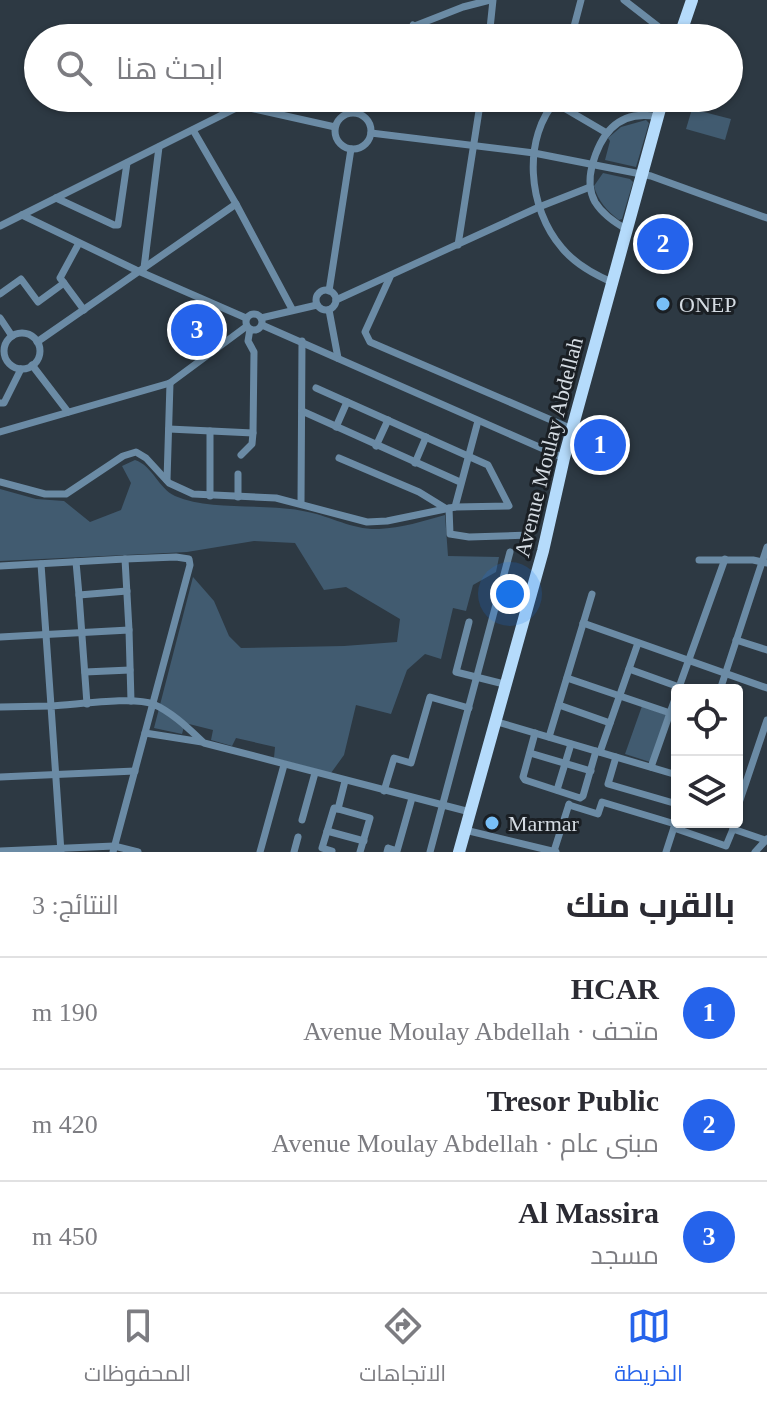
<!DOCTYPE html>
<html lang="ar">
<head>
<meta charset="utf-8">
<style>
	body { margin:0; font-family:"Times New Roman",Cairo,serif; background:#f2f2f3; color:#2b2b33; direction:rtl }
	.controls { position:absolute; right:24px; bottom:24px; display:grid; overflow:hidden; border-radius:8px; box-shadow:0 2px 6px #0004 }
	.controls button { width:72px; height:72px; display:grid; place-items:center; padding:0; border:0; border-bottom:2px solid #e1e1e2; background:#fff; color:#2b2b33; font:40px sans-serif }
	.you { position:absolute; left:510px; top:594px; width:28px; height:28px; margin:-20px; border:6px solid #fff; border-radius:50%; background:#1a73e8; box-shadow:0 0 0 12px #1a73e833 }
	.badge { display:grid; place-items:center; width:52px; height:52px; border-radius:50%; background:#2563eb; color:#fff; font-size:26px; font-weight:700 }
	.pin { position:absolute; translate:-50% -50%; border:4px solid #fff; box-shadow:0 2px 8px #0006 }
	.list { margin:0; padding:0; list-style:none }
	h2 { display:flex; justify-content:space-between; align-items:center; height:104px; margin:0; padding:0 32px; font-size:34px }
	h2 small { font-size:26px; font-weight:400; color:#7c7c81 }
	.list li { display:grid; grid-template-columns:52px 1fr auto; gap:24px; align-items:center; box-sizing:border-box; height:112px; padding:0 32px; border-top:2px solid #e1e1e2 }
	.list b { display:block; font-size:30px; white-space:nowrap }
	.list p { margin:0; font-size:26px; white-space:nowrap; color:#7c7c81 }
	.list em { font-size:26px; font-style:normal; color:#7c7c81 }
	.icon { flex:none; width:44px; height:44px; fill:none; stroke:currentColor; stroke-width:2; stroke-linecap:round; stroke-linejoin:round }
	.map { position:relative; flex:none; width:767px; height:852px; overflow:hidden; direction:ltr }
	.search { position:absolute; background:#fff; box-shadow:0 2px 6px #0004; left:24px; right:24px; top:24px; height:88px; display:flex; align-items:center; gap:20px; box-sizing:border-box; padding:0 28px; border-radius:44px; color:#7c7c81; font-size:30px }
	.sheet { height:440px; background:#fff }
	nav { display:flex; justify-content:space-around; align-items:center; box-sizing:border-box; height:112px; border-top:2px solid #e1e1e2; background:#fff; font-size:22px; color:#7c7c81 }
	nav a { display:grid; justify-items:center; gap:4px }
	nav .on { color:#2563eb }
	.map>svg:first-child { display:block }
	.green { fill:#415b70 }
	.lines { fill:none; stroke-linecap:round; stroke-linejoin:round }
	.street { stroke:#6b8ba5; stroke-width:7 }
	.primary { stroke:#b5dbfb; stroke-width:12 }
	.poi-dot { fill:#78bff7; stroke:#1a1f24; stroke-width:3 }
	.labels { text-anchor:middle; stroke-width:6; stroke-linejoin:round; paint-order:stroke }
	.poi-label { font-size:22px; fill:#d4dbe2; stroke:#1a1f24; text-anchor:start }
	.street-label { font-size:22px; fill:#d4dbe2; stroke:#1a1f24 }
</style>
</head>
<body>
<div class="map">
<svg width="767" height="852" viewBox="0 0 767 852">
	<rect width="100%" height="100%" fill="#2d3943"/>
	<!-- green -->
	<g class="green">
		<polygon points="692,109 731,119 725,140 686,129"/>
		<polygon points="646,120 649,123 636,167 605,160 610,141 608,138 621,127"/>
		<path d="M603 173 630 179 633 182 622 219 619 220C607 211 598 201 594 186Z"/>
		<path d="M135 460C153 466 158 488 175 496 212 512 267 502 308 512 332 517 353 530 379 529 401 528 424 521 445 515L448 556 499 557 496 572 473 585 466 611 453 608 441 659 425 654 407 670 391 714 356 705 344 755 331 773 274 758 275 747 236 738 232 746 211 740 213 730 185 723 182 734 154 728 193 577 214 601 229 636 241 648 344 646 397 642 400 619 346 587 324 590 295 543 254 541 187 552 0 561V489L36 499 64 501 90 522 121 510 131 483 122 466Z"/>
		<polygon points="642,706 666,715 650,762 625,754"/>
	</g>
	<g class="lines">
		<!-- street -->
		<g class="street">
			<polyline points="624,0 673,38"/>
			<polyline points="413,25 438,38"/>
			<polyline points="384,38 463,7 490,0"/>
			<polyline points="489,38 493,0"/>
			<polyline points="571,38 581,0"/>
			<polyline points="547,98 605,132"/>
			<path d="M558 98C521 138 528 209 562 248 575 264 595 275 614 283"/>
			<polyline points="241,106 335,127"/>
			<polyline points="355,112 356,98"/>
			<circle cx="353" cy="131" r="18"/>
			<polyline points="371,133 534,153 651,176 767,218"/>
			<polyline points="56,198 114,225 118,225 127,163"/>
			<polyline points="236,204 292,309"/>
			<polyline points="22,215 136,270 246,318"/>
			<polyline points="0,226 256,98"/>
			<path d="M628 230C615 223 603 215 595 202 589 191 589 178 592 166 601 132 620 109 658 117"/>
			<polyline points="458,245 481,98"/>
			<polyline points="144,268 159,147"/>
			<polyline points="390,277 365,332 370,342 572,429"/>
			<polyline points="64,283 84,310"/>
			<circle cx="326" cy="300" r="10"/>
			<polyline points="329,291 351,149"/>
			<polyline points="0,294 21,279 38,302 64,283 60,278 79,243"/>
			<polyline points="336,300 539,207 590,187"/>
			<polyline points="329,310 338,358"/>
			<circle cx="254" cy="322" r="8"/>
			<polyline points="0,318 12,336"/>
			<polyline points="261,318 317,305"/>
			<polyline points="262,325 564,458"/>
			<circle cx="22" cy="351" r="18"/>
			<polyline points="37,342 236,204 193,130"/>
			<polyline points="32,365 68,412"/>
			<polyline points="316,388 488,465 509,506 455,507"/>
			<polyline points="0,403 4,403 21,369"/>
			<polyline points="302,411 460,482"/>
			<polyline points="336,427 347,402"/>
			<polyline points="169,429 253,433"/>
			<polyline points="0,432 170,383 247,326"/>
			<polyline points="376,446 388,420"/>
			<polyline points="241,455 252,444 253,433 254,352 248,341 250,329"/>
			<polyline points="339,458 419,492 445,508"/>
			<polyline points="415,463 426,437"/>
			<polyline points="167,480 170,383"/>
			<polyline points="0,482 45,494 66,494 123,456 136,452 146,458 169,483 193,494 276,498 367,522 387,521 455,507 478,421"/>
			<polyline points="210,496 210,431"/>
			<polyline points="238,497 238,474"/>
			<polyline points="301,503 302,341"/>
			<polyline points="449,508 450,534 469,537 529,535"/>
			<polyline points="125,559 129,630"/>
			<polyline points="699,560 753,560 767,563"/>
			<polyline points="76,562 79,595 127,591"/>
			<polyline points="0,566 125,559 176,557 189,559 190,565 113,852"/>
			<polyline points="79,595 87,704"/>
			<polyline points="469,622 456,672 504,684"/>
			<polyline points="583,623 767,688"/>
			<polyline points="0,637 129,630 131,701"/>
			<polyline points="736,640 767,650"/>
			<polyline points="629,669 679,687"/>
			<polyline points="85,672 130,670"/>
			<polyline points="567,678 670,713"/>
			<polyline points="678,690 725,559"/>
			<polyline points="720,690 767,547"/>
			<polyline points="559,705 610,723"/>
			<polyline points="0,707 51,706 41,564"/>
			<polyline points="494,721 677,775"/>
			<polyline points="145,733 202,742"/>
			<polyline points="535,733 523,777 525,780 580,798 583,796 596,751"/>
			<polyline points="549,737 592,594"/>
			<polyline points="600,752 638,643"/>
			<polyline points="530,753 591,771"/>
			<polyline points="616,757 608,784 677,804"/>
			<polyline points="651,767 677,693"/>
			<polyline points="0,777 135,771"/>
			<polyline points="557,790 571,744"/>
			<polyline points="384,791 394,758 411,763 430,697 469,708"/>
			<polyline points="569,805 598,814 602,802 675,824"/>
			<polyline points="338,809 370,818 360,852"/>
			<polyline points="737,809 767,720"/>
			<polyline points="302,820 315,773"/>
			<polyline points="733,822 733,829 765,840"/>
			<polyline points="674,828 726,846 733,829"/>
			<polyline points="465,830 556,852"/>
			<polyline points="327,831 364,841"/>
			<polyline points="0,851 114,846 138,852"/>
			<polyline points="332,851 322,848 334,808 338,809 345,781"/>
			<polyline points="554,851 569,804"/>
			<path d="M61 852 51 706C75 705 133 696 153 704 172 712 189 729 204 743L470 812"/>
			<polyline points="260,852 284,765"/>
			<polyline points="294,852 298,837"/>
			<polyline points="387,852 388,848 397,851 412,798"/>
			<polyline points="430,852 510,552"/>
			<polyline points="666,852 677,818"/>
			<polyline points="755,852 767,839"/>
		</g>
		<!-- primary -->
		<g class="primary">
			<polyline points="679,38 692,0"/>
			<polyline points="459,852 543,551 564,458 663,98"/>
		</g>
	</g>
	<!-- markers -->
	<g class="poi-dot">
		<circle cx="663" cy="304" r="8"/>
		<circle cx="492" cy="823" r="8"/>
	</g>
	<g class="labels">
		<!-- poi labels -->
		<g class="poi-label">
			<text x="679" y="312">ONEP</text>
			<text x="508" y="831">Marmar</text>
		</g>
		<!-- street labels -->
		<g class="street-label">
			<text transform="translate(548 447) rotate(-76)" y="8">Avenue Moulay Abdellah</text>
		</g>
	</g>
</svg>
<div class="controls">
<button><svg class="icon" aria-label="locate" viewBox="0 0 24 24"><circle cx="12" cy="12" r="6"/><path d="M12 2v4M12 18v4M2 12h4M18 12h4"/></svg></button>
<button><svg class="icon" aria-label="layers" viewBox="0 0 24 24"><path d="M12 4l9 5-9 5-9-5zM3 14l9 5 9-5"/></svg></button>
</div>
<div class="you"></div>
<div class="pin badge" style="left:600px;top:445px">1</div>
<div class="pin badge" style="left:663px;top:244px">2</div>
<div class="pin badge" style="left:197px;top:330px">3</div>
<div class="search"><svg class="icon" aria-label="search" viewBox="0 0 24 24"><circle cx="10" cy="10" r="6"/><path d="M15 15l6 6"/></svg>ابحث هنا</div>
</div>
<section class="sheet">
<h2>بالقرب منك<small>النتائج: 3</small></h2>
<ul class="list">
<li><span class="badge">1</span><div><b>HCAR</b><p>متحف · Avenue Moulay Abdellah</p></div><em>190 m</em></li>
<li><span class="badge">2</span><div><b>Tresor Public</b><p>مبنى عام · Avenue Moulay Abdellah</p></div><em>420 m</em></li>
<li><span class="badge">3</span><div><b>Al Massira</b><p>مسجد</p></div><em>450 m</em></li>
</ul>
</section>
<nav>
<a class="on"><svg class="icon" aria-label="map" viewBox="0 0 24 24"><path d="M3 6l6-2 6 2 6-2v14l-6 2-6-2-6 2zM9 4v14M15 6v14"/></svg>الخريطة</a>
<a><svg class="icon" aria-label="directions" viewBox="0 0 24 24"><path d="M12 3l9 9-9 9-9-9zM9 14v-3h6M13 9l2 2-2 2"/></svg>الاتجاهات</a>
<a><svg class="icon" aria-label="saved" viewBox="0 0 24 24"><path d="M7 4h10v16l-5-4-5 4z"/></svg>المحفوظات</a>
</nav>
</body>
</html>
